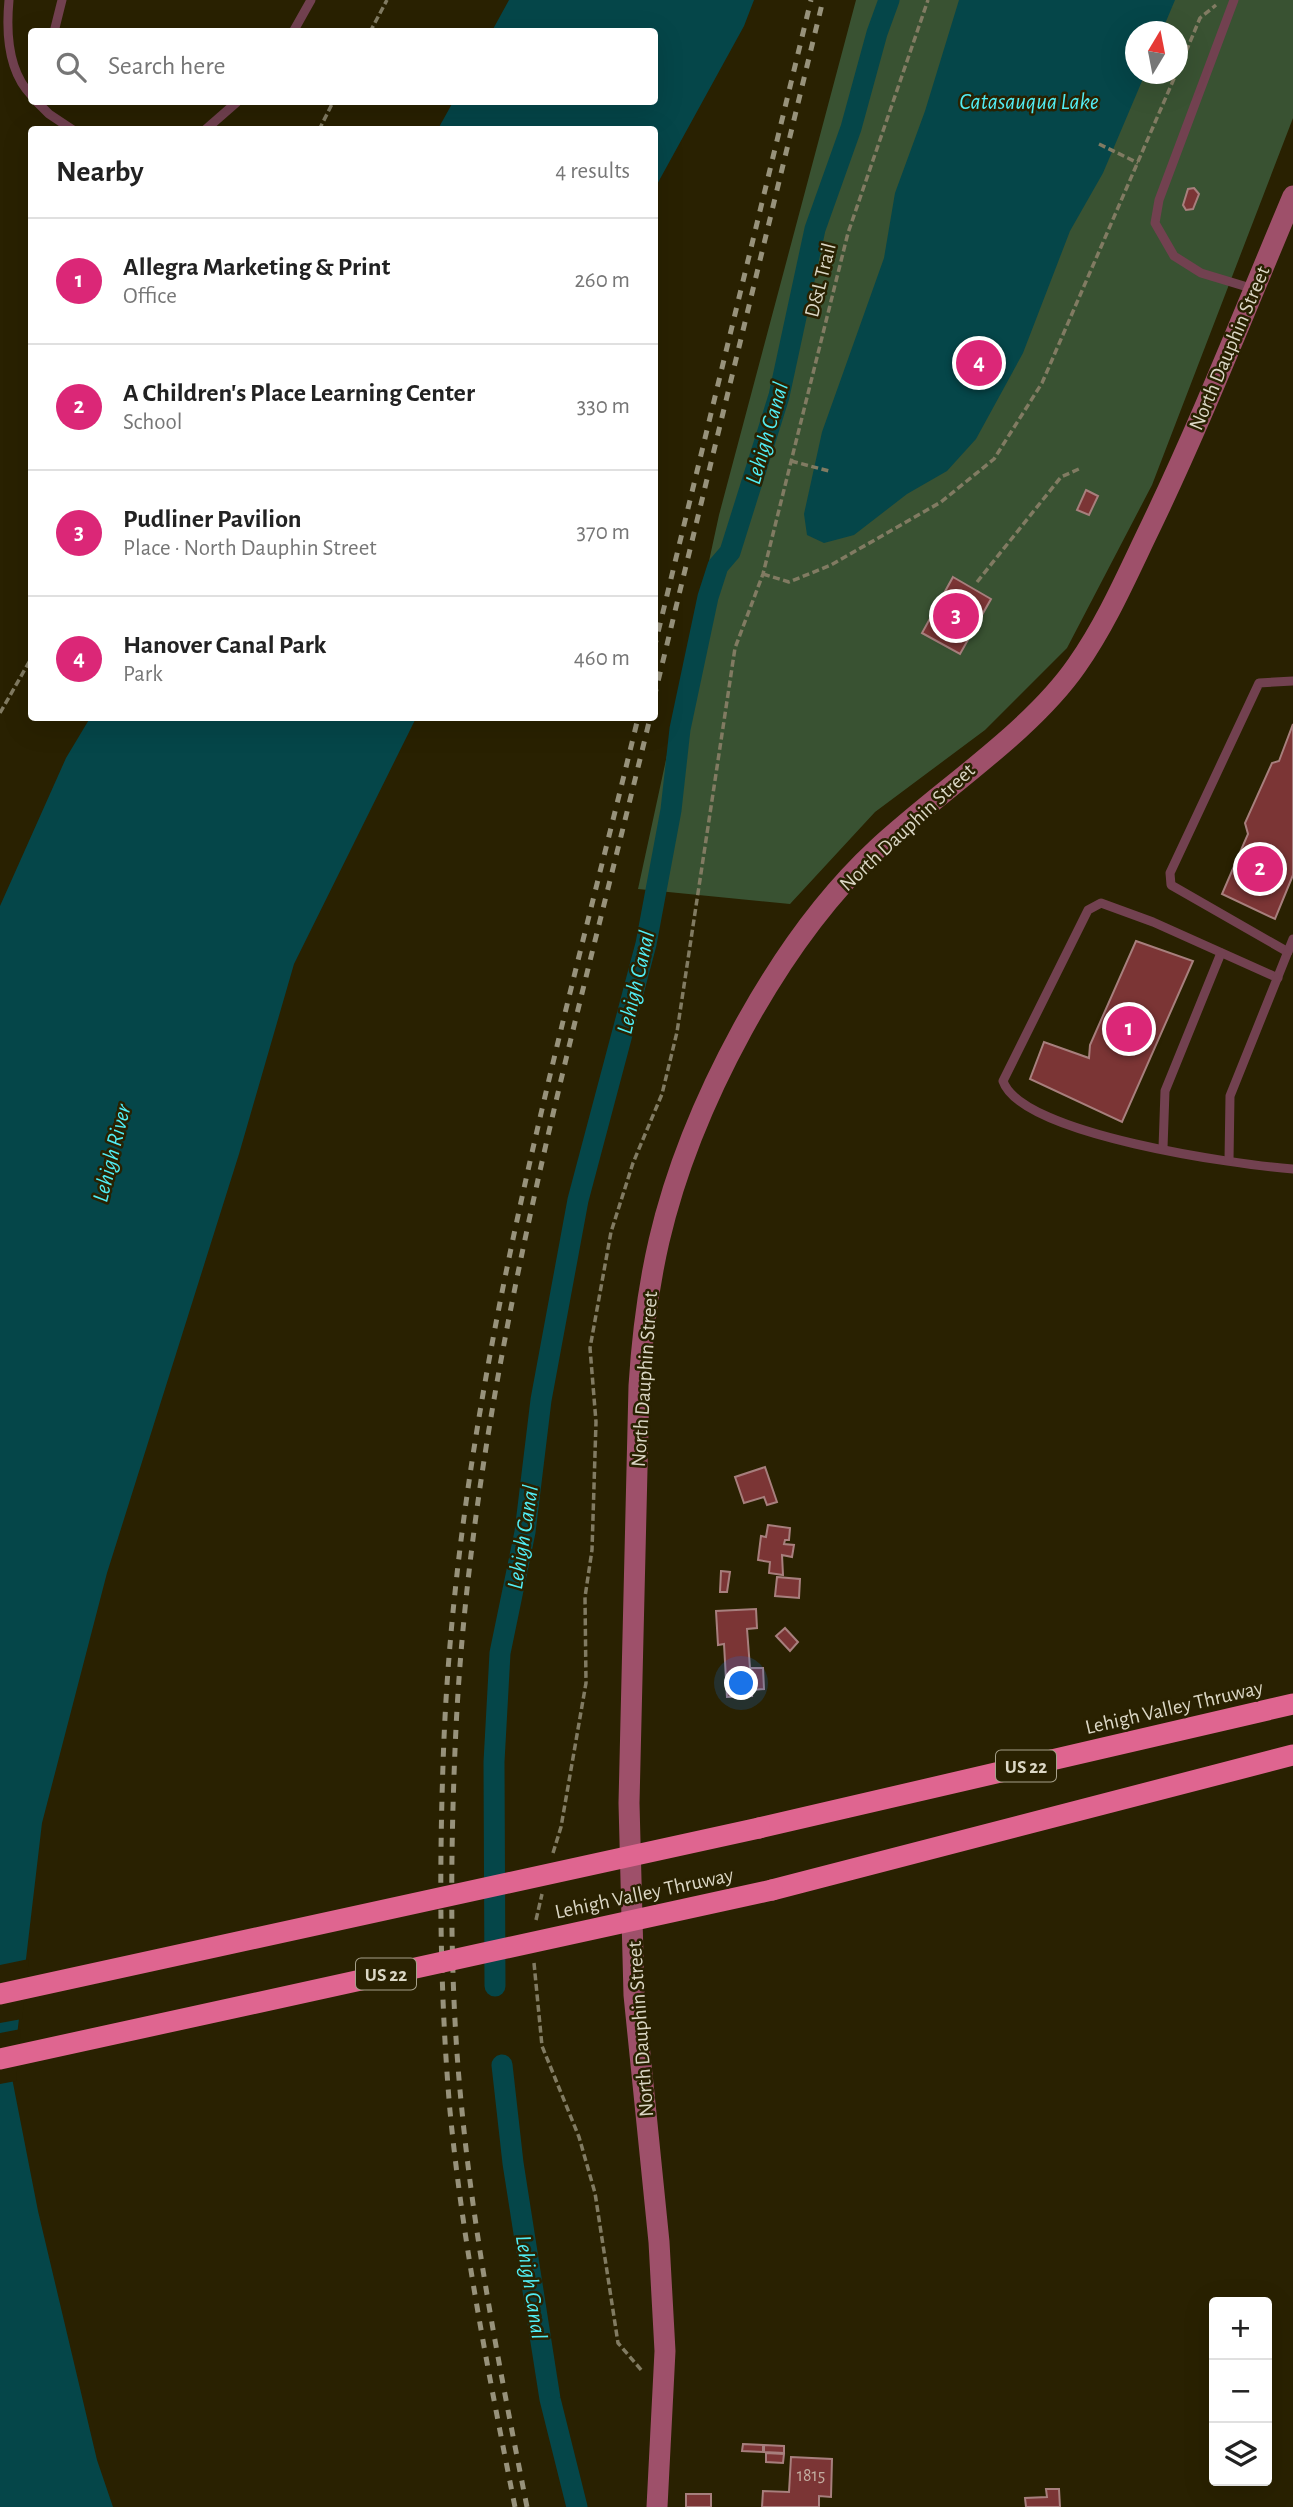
<!DOCTYPE html>
<html lang="en">
<head>
<meta charset="utf-8">
<style>
	body { margin:0; font-family:"Alegreya Sans",sans-serif; background:#f2f2f2; color:#222 }
	.controls { position:absolute; right:21px; bottom:21px; display:grid; overflow:hidden; border-radius:7px; box-shadow:0 7px 28px #0002 }
	.controls button { width:63px; height:63px; display:grid; place-items:center; padding:0; border:0; border-bottom:2px solid #e0e0e0; background:#fff; color:#222; font:35px sans-serif }
	.compass { position:absolute; left:1125px; top:21px; width:63px; height:63px; border-radius:50%; background:#fff; box-shadow:0 7px 28px #0002; rotate:10deg }
	.you { position:absolute; left:742px; top:1684px; width:24px; height:24px; margin:-18px; border:5px solid #fff; border-radius:50%; background:#1a73e8; box-shadow:0 0 0 10px #1a73e833 }
	.badge { display:grid; place-items:center; width:46px; height:46px; border-radius:50%; background:#db2777; color:#fff; font-size:23px; font-weight:700 }
	.pin { position:absolute; translate:-50% -50%; border:4px solid #fff; box-shadow:0 2px 7px #0006 }
	.list { margin:0; padding:0; list-style:none }
	h2 { display:flex; justify-content:space-between; align-items:center; height:91px; margin:0; padding:0 28px; font-size:30px }
	h2 small { font-size:23px; font-weight:400; color:#767676 }
	.list li { display:grid; grid-template-columns:46px 1fr auto; gap:21px; align-items:center; box-sizing:border-box; height:126px; padding:0 28px; border-top:2px solid #e0e0e0 }
	.list b { display:block; font-size:26px; white-space:nowrap }
	.list p { margin:0; font-size:23px; white-space:nowrap; color:#767676 }
	.list em { font-size:23px; font-style:normal; color:#767676 }
	.icon { flex:none; width:38px; height:38px; fill:none; stroke:currentColor; stroke-width:2; stroke-linecap:round; stroke-linejoin:round }
	.map { position:relative; flex:none; width:1293px; height:2507px; overflow:hidden }
	.search { position:absolute; background:#fff; box-shadow:0 7px 28px #0002; left:28px; top:28px; width:630px; height:77px; display:flex; align-items:center; gap:18px; box-sizing:border-box; padding:0 24px; border-radius:7px; color:#767676; font-size:26px }
	.panel { position:absolute; background:#fff; box-shadow:0 7px 28px #0002; left:28px; top:126px; width:630px; height:595px; border-radius:7px }
	.map>svg:first-child { display:block }
	.green { fill:#395232; fill-rule:evenodd }
	.water { fill:#054649 }
	.pier { fill:#292101 }
	.lines { fill:none; stroke-linecap:round; stroke-linejoin:round }
	.canal { stroke:#054649; stroke-width:21 }
	.building { fill:#7b3535; stroke:#a77f7d; stroke-width:2 }
	.path { stroke:#817b62; stroke-width:3.5; stroke-dasharray:7 3.5; stroke-linecap:butt }
	.lane { stroke:#724150; stroke-width:9 }
	.secondary { stroke:#9e506a; stroke-width:21 }
	.highway { stroke:#df6590; stroke-width:21 }
	.rail { stroke:#97927b; stroke-width:5; stroke-dasharray:9 9; stroke-linecap:butt }
	.highway-bridge { stroke:#df6590; stroke-width:21 }
	.labels { text-anchor:middle; stroke-width:5; stroke-linejoin:round; paint-order:stroke }
	.number-label { font-size:18px; fill:#c3aea1 }
	.shield { fill:#292101; stroke:#a6a08a; stroke-width:2 }
	.shield-label { font-size:19px; font-weight:bold; fill:#dbd7c5 }
	.street-label { font-size:21px; fill:#dbd7c5; stroke:#292101 }
	.water-label { font-size:23px; font-style:italic; fill:#51edf4; stroke:#292101 }
</style>
</head>
<body>
<div class="map">
<svg width="1293" height="2507" viewBox="0 0 1293 2507">
	<rect width="100%" height="100%" fill="#292101"/>
	<!-- green -->
	<path class="green" d="M856 0H1293V118L1152 485 1067 648 985 730 875 812 790 904 638 889 719 515ZM1136 32H1178V74H1136Z"/>
	<!-- water -->
	<g class="water">
		<polygon points="509,0 754,0 744,26 655,188 654,130 438,129 453,102 654,102 654,32 492,31"/>
		<polygon points="959,0 1175,0 1162,31 1136,32 1136,74 1145,74 1103,173 1070,231 1023,353 976,439 947,471 907,494 854,535 824,543 807,535 804,514 822,432 884,258 895,193 925,111"/>
		<polygon points="90,718 416,718 294,964 239,1154 107,1573 42,1823 12,2078 38,2211 97,2460 113,2507 0,2507 0,906 66,758"/>
	</g>
	<!-- pier -->
	<g class="pier">
		<polygon points="29,1959 22,2019 0,2023 0,1965"/>
		<polygon points="21,2029 16,2081 0,2084 0,2033"/>
	</g>
	<g class="lines">
		<!-- canal -->
		<g class="canal">
			<polyline points="495,1986 494,1762 500,1653 525,1532 541,1400 578,1200 646,944 671,810 680,729 708,597 718,566 730,552 779,396 815,229 851,128 877,33 889,0"/>
			<polyline points="502,2065 513,2163 550,2399 577,2507"/>
		</g>
	</g>
	<!-- building -->
	<g class="building">
		<polygon points="1194,188 1199,194 1193,209 1186,210 1183,205 1188,189"/>
		<polygon points="1086,490 1098,496 1089,515 1077,510"/>
		<polygon points="953,577 991,599 960,654 922,633"/>
		<polygon points="1293,724 1293,875 1275,919 1222,894 1248,834 1245,823 1272,763 1279,761"/>
		<polygon points="1136,941 1193,961 1122,1122 1030,1079 1044,1042 1089,1058 1090,1045"/>
		<polygon points="765,1467 777,1502 767,1505 764,1497 744,1503 735,1477"/>
		<polygon points="768,1525 790,1528 789,1540 785,1540 784,1544 794,1545 792,1557 782,1555 783,1575 769,1573 770,1562 758,1560 761,1536 766,1537"/>
		<polygon points="721,1571 730,1572 727,1592 720,1592"/>
		<polygon points="777,1577 800,1579 799,1598 775,1596"/>
		<polygon points="756,1609 757,1628 747,1629 750,1668 763,1668 764,1689 751,1690 752,1696 727,1697 724,1644 718,1645 716,1611"/>
		<polygon points="785,1628 798,1642 790,1651 776,1636"/>
		<polygon points="743,2444 763,2445 763,2452 742,2451"/>
		<polygon points="764,2445 784,2446 784,2453 764,2452"/>
		<polygon points="766,2453 784,2454 783,2463 766,2462"/>
		<polygon points="791,2457 832,2459 831,2497 819,2496 819,2507 762,2507 763,2491 789,2492"/>
		<polygon points="1046,2489 1059,2489 1060,2507 1026,2507 1025,2498 1047,2497"/>
		<rect x="686" y="2494" width="25" height="13"/>
	</g>
	<g class="lines">
		<!-- path -->
		<g class="path">
			<polyline points="370,32 387,0"/>
			<polyline points="1178,71 1200,18 1216,5"/>
			<polyline points="319,130 333,102"/>
			<polyline points="1099,144 1138,163"/>
			<polyline points="791,461 829,471"/>
			<polyline points="763,574 789,582 831,565 941,502 994,459 1042,383 1176,74"/>
			<polyline points="977,582 1061,477 1081,468"/>
			<polyline points="0,713 32,657"/>
			<polyline points="553,1853 561,1827 586,1683 585,1597 592,1550 596,1422 590,1348 611,1232 633,1163 662,1094 677,1032 735,648 763,574 848,233 928,0"/>
			<polyline points="536,1920 542,1894"/>
			<polyline points="534,1963 542,2046 579,2137 595,2193 618,2343 643,2372"/>
		</g>
		<!-- lane -->
		<g class="lane">
			<path d="M9 0C6 32 8 72 32 96"/>
			<polyline points="1234,0 1159,200 1155,223 1174,256 1201,273 1254,289"/>
			<polyline points="54,32 62,0"/>
			<polyline points="293,32 311,0"/>
			<polyline points="37,102 49,114 73,130"/>
			<polyline points="205,130 237,102"/>
			<polyline points="1288,952 1171,885 1170,873 1259,683 1293,681"/>
			<path d="M1278 978 1153 922 1101 903 1088 910 1003 1081C1021 1135 1239 1165 1293 1169"/>
			<polyline points="1163,1148 1165,1091 1221,953"/>
			<polyline points="1229,1160 1230,1096 1293,939"/>
		</g>
		<!-- secondary -->
		<path class="secondary" d="M657 2507 665 2351 659 2242 634 1995 629 1803 639 1386C642 1337 648 1289 659 1241 690 1108 777 942 877 849 939 791 1030 733 1077 665 1105 625 1125 580 1146 536 1200 425 1245 310 1293 196"/>
		<!-- highway -->
		<g class="highway">
			<polyline points="759,1828 1293,1704"/>
			<polyline points="772,1890 1293,1755"/>
		</g>
		<!-- rail -->
		<g class="rail">
			<polyline points="654,649 811,0"/>
			<polyline points="654,698 823,0"/>
			<path d="M515 2507C489 2376 463 2245 450 2111 440 1996 439 1880 443 1765 454 1409 555 1061 638 718"/>
			<path d="M527 2507C501 2376 475 2244 462 2111 449 1985 450 1855 456 1728 473 1385 570 1050 650 718"/>
		</g>
		<!-- highway-bridge -->
		<g class="highway-bridge">
			<polyline points="0,1994 759,1828"/>
			<polyline points="0,2059 772,1890"/>
		</g>
	</g>
	<g class="labels">
		<!-- number labels -->
		<g class="number-label">
			<text x="811" y="2481">1815</text>
		</g>
		<!-- shield labels -->
		<g class="shield">
			<rect x="996" y="1750.5" width="60" height="31" rx="5"/>
			<rect x="356" y="1958.5" width="60" height="31" rx="5"/>
		</g>
		<g class="shield-label">
			<text x="1026" y="1773">US 22</text>
			<text x="386" y="1981">US 22</text>
		</g>
		<!-- street labels -->
		<g class="street-label">
			<text transform="translate(820 280) rotate(-76)" y="7">D&amp;L Trail</text>
			<text transform="translate(1229 348) rotate(-67)" y="7">North Dauphin Street</text>
			<text transform="translate(907 827) rotate(-43)" y="7">North Dauphin Street</text>
			<text transform="translate(644 1379) rotate(-86)" y="7">North Dauphin Street</text>
			<text transform="translate(1174 1707) rotate(-13)" y="7">Lehigh Valley Thruway</text>
			<text transform="translate(644 1893) rotate(-12)" y="7">Lehigh Valley Thruway</text>
			<text transform="translate(640 2029) rotate(-94)" y="7">North Dauphin Street</text>
		</g>
		<!-- water labels -->
		<g class="water-label">
			<text x="1029" y="109">Catasauqua Lake</text>
			<text transform="translate(766 433) rotate(-74)" y="8">Lehigh Canal</text>
			<text transform="translate(635 982) rotate(-77)" y="8">Lehigh Canal</text>
			<text transform="translate(111 1153) rotate(-76)" y="8">Lehigh River</text>
			<text transform="translate(522 1537) rotate(-81)" y="8">Lehigh Canal</text>
			<text transform="translate(532 2287) rotate(81)" y="8">Lehigh Canal</text>
		</g>
	</g>
</svg>
<div class="controls">
<button>+</button>
<button>−</button>
<button><svg class="icon" aria-label="layers" viewBox="0 0 24 24"><path d="M12 4l9 5-9 5-9-5zM3 14l9 5 9-5"/></svg></button>
</div>
<svg class="compass" viewBox="-18 -18 36 36"><path d="M0-13l5 13h-10z" fill="#e53935"/><path d="M0 13l5-13h-10z" fill="#767676"/></svg>
<div class="you"></div>
<div class="pin badge" style="left:1129px;top:1029px">1</div>
<div class="pin badge" style="left:1260px;top:869px">2</div>
<div class="pin badge" style="left:956px;top:616px">3</div>
<div class="pin badge" style="left:979px;top:363px">4</div>
<div class="search"><svg class="icon" aria-label="search" viewBox="0 0 24 24"><circle cx="10" cy="10" r="6"/><path d="M15 15l6 6"/></svg>Search here</div>
<section class="panel">
<h2>Nearby<small>4 results</small></h2>
<ul class="list">
<li><span class="badge">1</span><div><b>Allegra Marketing &amp; Print</b><p>Office</p></div><em>260 m</em></li>
<li><span class="badge">2</span><div><b>A Children's Place Learning Center</b><p>School</p></div><em>330 m</em></li>
<li><span class="badge">3</span><div><b>Pudliner Pavilion</b><p>Place · North Dauphin Street</p></div><em>370 m</em></li>
<li><span class="badge">4</span><div><b>Hanover Canal Park</b><p>Park</p></div><em>460 m</em></li>
</ul>
</section>
</div>
</body>
</html>
